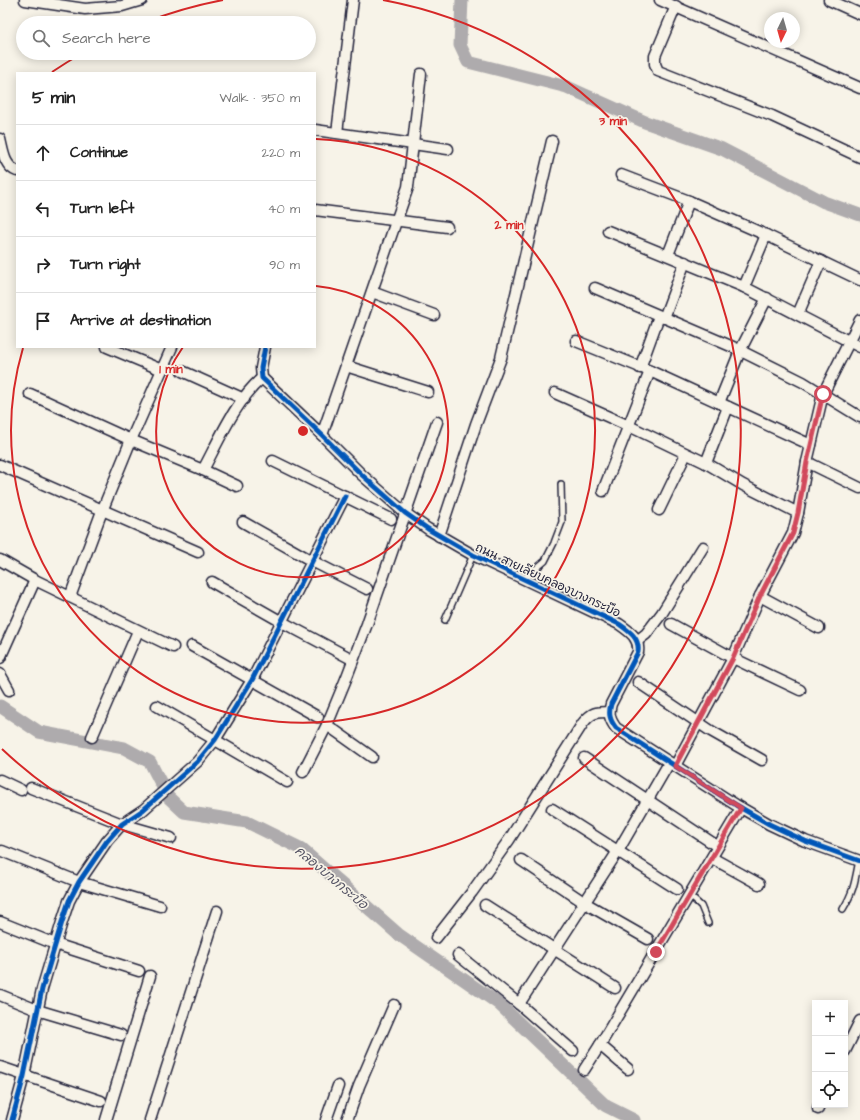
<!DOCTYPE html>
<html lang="en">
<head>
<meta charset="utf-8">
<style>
	body { margin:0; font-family:"Architects Daughter","Playpen Sans Thai",sans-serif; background:#f2f2f2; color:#222 }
	.controls { position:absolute; right:12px; bottom:12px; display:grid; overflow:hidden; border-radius:0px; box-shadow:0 2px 10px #0003 }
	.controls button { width:36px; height:36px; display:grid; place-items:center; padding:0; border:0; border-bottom:1px solid #e0e0e0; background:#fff; color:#222; font:20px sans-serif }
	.compass { position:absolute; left:764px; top:12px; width:36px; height:36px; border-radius:50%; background:#fff; box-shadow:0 2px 10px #0003; rotate:185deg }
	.stop { position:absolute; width:12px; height:12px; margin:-9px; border:3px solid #d1495b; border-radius:50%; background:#fff }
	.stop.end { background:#d1495b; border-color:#fff; box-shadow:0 1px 4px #0008 }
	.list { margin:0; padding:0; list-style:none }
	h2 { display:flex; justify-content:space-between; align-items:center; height:52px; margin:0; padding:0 16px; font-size:17px }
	h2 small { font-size:13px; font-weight:400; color:#767676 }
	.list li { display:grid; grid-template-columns:26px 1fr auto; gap:12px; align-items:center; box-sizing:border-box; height:56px; padding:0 16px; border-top:1px solid #e0e0e0 }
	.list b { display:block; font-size:15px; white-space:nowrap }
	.list em { font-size:13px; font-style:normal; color:#767676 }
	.icon { flex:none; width:22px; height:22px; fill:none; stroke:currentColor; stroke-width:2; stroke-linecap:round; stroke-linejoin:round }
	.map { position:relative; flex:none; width:860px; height:1120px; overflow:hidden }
	.search { position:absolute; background:#fff; box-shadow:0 2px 10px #0003; left:16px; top:16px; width:300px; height:44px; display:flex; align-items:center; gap:10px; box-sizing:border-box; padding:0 14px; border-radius:22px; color:#767676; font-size:15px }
	.panel { position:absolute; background:#fff; box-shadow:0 2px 10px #0003; left:16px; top:72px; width:300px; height:276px; border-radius:0px }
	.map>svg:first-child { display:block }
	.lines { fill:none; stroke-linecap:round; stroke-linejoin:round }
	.canal { stroke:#aeabad; stroke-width:13 }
	.lane-casing { stroke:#22223b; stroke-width:8 }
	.street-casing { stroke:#22223b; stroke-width:13 }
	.lane { stroke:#f7f3e8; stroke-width:5 }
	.street { stroke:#f7f3e8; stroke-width:10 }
	.cycleway-casing { stroke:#f7f3e8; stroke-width:8 }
	.cycleway { stroke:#0057b8; stroke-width:5 }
	.route { stroke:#d1495b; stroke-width:5 }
	.ring { fill:none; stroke:#d62828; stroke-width:2 }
	.labels { text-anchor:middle; stroke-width:3.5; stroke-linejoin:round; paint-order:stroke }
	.street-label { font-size:12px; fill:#22223b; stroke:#f7f3e8 }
	.water-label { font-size:13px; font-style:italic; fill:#535263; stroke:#f7f3e8 }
	.centre { fill:#d62828; stroke:#f7f3e8; stroke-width:2 }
	.ring-label { font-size:12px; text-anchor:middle; font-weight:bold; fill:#d62828; stroke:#f7f3e8; stroke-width:3.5; stroke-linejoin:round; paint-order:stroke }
</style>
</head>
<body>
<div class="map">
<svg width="860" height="1120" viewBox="0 0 860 1120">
	<rect width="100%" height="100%" fill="#f7f3e8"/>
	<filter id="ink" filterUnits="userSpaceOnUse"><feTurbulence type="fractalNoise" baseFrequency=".025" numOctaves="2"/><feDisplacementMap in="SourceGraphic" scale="8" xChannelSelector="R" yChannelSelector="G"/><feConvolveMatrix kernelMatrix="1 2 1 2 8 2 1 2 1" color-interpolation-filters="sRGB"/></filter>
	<g filter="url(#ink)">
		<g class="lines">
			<!-- canal -->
			<g class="canal">
				<polyline points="462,0 460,45 468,62 567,87 645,122 722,149 824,202 860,215"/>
				<polyline points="0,706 39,732 124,748 150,762 168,797 184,812 247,822 300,848 398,934 499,1004 606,1106 634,1120"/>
			</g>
			<!-- lane casing -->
			<g class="lane-casing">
				<g id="lane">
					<polyline points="524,579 545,561 554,543 562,522 561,484"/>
					<polyline points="445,620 473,555"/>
					<polyline points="690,896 701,906 708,923"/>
					<path d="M843 909C854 891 855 881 859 860"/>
				</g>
			</g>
			<!-- street casing -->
			<g class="street-casing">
				<g id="street">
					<polyline points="25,0 85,9 122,6 142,0"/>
					<polyline points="660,0 860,88"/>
					<polyline points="829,0 860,14"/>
					<polyline points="676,6 655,56 655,64 658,71 772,116 860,157"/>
					<polyline points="315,130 448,149"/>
					<polyline points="337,133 353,0"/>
					<path d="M0 139C3 151 4 166 17 171"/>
					<polyline points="621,175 689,201 766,235 860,280"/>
					<polyline points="315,210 447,227"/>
					<polyline points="608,231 744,287 860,347"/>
					<polyline points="668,255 689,201"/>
					<polyline points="744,287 766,235"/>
					<polyline points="595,288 733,347 803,382 860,417"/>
					<polyline points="372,292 434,315"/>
					<polyline points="798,314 821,261"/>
					<polyline points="664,318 685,262"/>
					<polyline points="576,341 650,371 811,445"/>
					<polyline points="107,347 162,370"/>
					<path d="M265 347 261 368 262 378 322 435 362 475 405 513 428 529 473 555 619 624C629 631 640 638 638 652L611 704C608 714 610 720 616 728L736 805 769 824 805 841 860 861"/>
					<polyline points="346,366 428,392"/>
					<polyline points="640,368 659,316"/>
					<polyline points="182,371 244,399"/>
					<polyline points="555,393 629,426 706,463 743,485 798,513"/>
					<polyline points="30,394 131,440 203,470 237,486"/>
					<polyline points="719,403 740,351 767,298"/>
					<polyline points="322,435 408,187 421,74"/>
					<polyline points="273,461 391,519"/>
					<polyline points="807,462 860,488"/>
					<polyline points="706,463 728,407"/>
					<polyline points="0,465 198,552"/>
					<path d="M203 470C219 440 236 400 262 378"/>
					<polyline points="603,491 650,371"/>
					<polyline points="659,510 686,454"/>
					<polyline points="243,522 312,561 367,589"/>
					<polyline points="439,536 476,424 501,358 552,141"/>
					<polyline points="0,560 35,580 173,647"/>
					<polyline points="212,582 282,622 348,657"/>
					<polyline points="760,596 819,628"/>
					<polyline points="70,597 102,511 131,440 172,347"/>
					<polyline points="671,624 733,658 800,690"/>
					<polyline points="637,641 646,634 662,613 703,547"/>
					<polyline points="192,646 318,717"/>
					<polyline points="0,658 35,580"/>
					<polyline points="0,674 9,690"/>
					<polyline points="638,682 711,731 762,760"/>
					<polyline points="157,706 287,782"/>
					<polyline points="327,725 372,757"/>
					<polyline points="92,737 138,631"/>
					<polyline points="584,758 714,844"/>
					<polyline points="675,766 733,658 760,596 793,533 798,513 807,462 823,394 860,320"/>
					<polyline points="303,772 327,725 346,679 367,624 437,422"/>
					<polyline points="0,780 21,790"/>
					<polyline points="31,788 122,824 171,838"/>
					<polyline points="552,809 677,889"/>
					<polyline points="2,851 79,882 160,906"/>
					<polyline points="712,858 759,884"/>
					<polyline points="521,860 585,903 648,939"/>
					<polyline points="485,905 615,988"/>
					<polyline points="0,922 55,944 139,971"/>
					<path d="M436 938 472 892 509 840 583 723C592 712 596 712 609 712"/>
					<polyline points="458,955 519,1004 573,1051"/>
					<polyline points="0,995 37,1010 121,1035"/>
					<polyline points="519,1004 618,851 669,763"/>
					<polyline points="845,1051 860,1021"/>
					<polyline points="0,1067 101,1101"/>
					<polyline points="628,1069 600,1045 741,808"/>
					<polyline points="584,1070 600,1045"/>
					<polyline points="818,1109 819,1105"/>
					<polyline points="12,1120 24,1076 42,989 62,922 69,901 79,882 107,841 122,824 143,810 197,762 215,740 252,680 345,496"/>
					<polyline points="106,1120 150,976"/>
					<polyline points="150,1120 217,911"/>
					<polyline points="326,1120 338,1086"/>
					<polyline points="347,1120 359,1086 394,1005"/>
				</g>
			</g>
			<!-- lane -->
			<use href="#lane" class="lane"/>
			<!-- street -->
			<use href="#street" class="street"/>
			<!-- cycleway casing -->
			<g class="cycleway-casing">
				<g id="cycleway">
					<path d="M265 347 261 368 262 378 322 435 362 475 405 513 428 529 473 555 619 624C629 631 640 638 638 652L611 704C608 714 610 720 616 728L736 805 769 824 805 841 860 861"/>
					<polyline points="12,1120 24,1076 42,989 62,922 69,901 79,882 107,841 122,824 143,810 197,762 215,740 252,680 345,496"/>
				</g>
			</g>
			<!-- cycleway -->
			<use href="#cycleway" class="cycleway"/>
		</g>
	</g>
	<g class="lines" filter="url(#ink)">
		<!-- route -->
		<polyline class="route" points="656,952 741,808 675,766 733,658 760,596 793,533 798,513 807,462 823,394"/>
	</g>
	<!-- distance rings -->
	<g class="ring">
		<path d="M316 286A146 146 0 1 1 183 347"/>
		<path d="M316 139A292 292 0 1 1 23 348"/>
		<path d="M52 72A438 438 0 0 1 81 54M146 22A438 438 0 0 1 223 0M383 0A438 438 0 1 1 2 749"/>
	</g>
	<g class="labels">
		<!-- street labels -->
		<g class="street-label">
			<text transform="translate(548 580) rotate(25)" y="4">ถนน สายเลียบคลองบางกระบือ</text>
		</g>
		<!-- water labels -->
		<g class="water-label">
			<text transform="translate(332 877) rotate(40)" y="5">คลองบางกระบือ</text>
		</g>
	</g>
	<circle cx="303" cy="431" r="6" class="centre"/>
	<g class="ring-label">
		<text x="613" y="125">3 min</text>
		<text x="509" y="229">2 min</text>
		<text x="171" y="373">1 min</text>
	</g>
</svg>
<div class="controls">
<button>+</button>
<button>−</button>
<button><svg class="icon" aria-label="locate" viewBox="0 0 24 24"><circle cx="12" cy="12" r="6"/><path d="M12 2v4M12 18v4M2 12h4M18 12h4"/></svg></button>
</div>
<svg class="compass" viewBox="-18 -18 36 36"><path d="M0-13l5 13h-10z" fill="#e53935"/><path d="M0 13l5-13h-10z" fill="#767676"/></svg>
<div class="stop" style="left:823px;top:394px"></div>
<div class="stop end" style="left:656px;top:952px"></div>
<div class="search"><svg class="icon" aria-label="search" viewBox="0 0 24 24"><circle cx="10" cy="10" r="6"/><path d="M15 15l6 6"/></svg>Search here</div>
<section class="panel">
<h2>5 min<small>Walk · 350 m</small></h2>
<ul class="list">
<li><svg class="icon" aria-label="ahead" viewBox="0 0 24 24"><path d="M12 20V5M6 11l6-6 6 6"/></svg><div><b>Continue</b></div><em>220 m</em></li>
<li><svg class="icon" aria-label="left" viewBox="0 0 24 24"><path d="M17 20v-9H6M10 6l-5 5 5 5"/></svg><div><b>Turn left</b></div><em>40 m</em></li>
<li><svg class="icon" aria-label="right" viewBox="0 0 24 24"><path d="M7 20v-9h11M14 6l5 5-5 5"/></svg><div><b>Turn right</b></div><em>90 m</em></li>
<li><svg class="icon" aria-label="arrive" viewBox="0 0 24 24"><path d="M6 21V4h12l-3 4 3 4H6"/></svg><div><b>Arrive at destination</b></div></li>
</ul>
</section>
</div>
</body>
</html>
